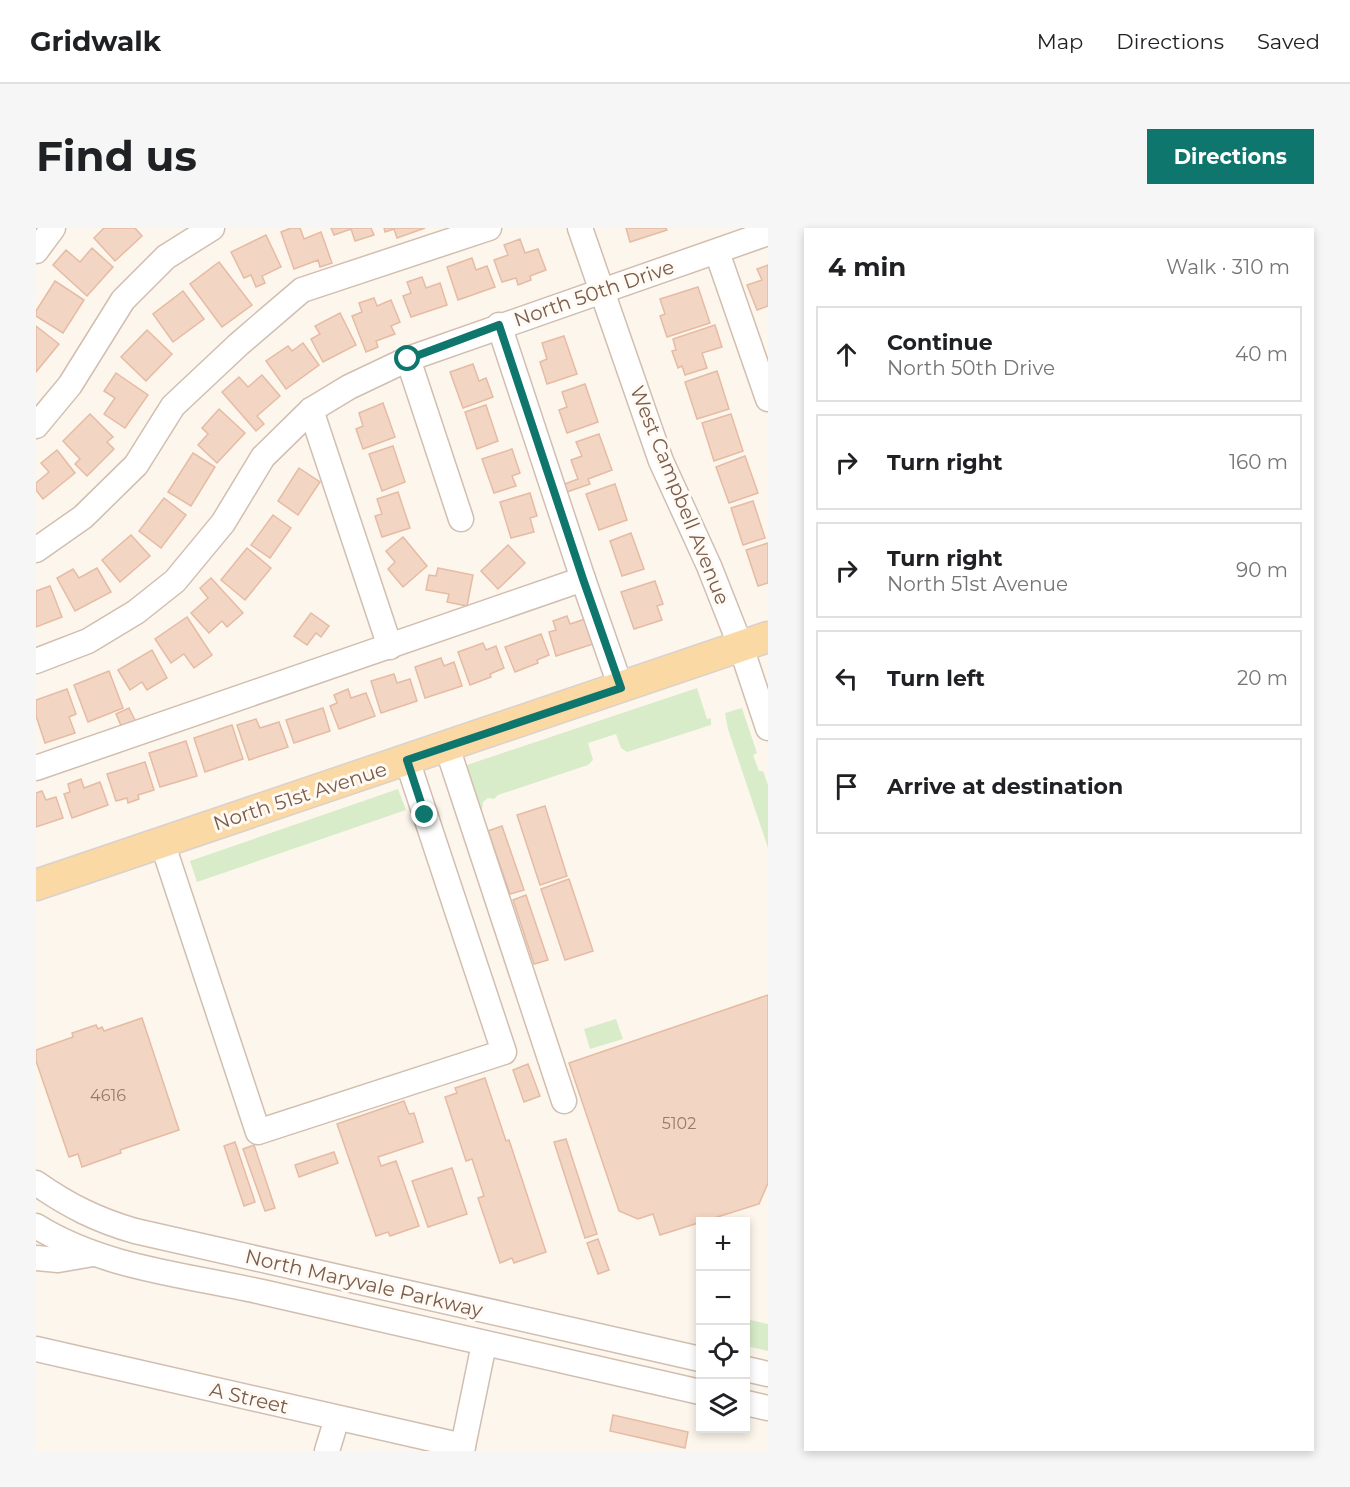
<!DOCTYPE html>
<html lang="en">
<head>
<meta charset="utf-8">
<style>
	body { margin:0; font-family:Montserrat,sans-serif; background:#f6f6f6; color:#202124 }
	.controls { position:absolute; right:18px; bottom:18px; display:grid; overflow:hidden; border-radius:0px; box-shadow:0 3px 9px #0003 }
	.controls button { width:54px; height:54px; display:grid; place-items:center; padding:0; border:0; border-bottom:2px solid #e0e0e0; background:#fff; color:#202124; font:30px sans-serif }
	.stop { position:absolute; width:18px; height:18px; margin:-14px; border:4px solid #0f766e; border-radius:50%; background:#fff }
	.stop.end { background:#0f766e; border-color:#fff; box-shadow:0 2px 6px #0008 }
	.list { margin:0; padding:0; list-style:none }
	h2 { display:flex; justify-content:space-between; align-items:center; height:78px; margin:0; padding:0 24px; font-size:26px }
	h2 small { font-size:20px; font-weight:400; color:#757577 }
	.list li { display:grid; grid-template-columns:39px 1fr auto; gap:18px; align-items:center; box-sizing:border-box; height:96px; margin:0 12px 12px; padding:0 12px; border:2px solid #e0e0e0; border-radius:0px }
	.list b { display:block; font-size:22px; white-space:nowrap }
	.list p { margin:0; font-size:20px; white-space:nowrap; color:#757577 }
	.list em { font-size:20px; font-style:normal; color:#757577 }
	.icon { flex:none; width:33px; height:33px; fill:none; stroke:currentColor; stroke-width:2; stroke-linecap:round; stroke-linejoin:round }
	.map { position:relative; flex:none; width:732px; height:1223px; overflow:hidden; border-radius:0px }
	header { display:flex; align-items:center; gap:36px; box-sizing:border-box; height:84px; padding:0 30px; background:#fff; border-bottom:2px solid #e0e0e0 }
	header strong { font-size:28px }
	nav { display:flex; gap:33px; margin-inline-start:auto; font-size:21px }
	.intro { display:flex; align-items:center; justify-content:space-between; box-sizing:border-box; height:144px; padding:0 36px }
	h1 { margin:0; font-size:42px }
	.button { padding:15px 27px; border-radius:0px; background:#0f766e; color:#fff; font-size:21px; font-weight:700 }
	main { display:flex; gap:36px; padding:0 36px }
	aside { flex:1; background:#fff; border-radius:0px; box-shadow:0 3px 9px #0003 }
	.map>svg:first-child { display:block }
	.green { fill:#d8ecc9 }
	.building { fill:#f3d5c3; stroke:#e6bba3; stroke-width:1.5 }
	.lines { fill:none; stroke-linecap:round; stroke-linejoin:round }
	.minor-casing { stroke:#d1beb0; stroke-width:27 }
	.major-casing { stroke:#dad1cd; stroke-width:33 }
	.minor { stroke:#fff; stroke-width:24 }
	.major { stroke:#fbd9a5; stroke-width:30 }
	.route { stroke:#0f766e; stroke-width:8 }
	.labels { text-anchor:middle; stroke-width:6; stroke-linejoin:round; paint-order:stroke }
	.number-label { font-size:16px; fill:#987a6a }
	.street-label { font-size:20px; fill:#7a5c4d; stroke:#fffaf3 }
</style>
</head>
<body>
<header>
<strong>Gridwalk</strong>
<nav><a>Map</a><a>Directions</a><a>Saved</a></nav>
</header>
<div class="intro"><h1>Find us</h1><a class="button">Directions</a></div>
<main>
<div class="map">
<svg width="732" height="1223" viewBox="0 0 732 1223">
	<rect width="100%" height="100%" fill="#fdf6ec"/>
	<!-- green -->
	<g class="green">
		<polygon points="661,460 671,491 675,490 675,497 591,524 585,520 580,506 552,515 557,532 552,537 462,567 458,571 452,570 447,574 446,582 441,583 425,539"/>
		<polygon points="706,480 721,525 717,527 723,543 727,543 732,557 732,620 692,501 689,485"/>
		<polygon points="362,561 370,582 161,654 154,633"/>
		<polygon points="580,791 587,811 554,821 548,801"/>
		<polygon points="710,1091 732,1096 732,1123 710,1118"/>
	</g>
	<!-- building -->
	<g class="building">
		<polygon points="68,0 99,0 106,8 79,33 58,10"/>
		<polygon points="255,0 264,0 268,11 285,4 296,35 284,39 282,32 258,41 245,4"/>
		<polygon points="295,0 335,0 338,7 319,13 315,1 298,7"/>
		<polygon points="348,0 389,0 361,10 358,1 349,4"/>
		<polygon points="590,0 630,0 631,2 594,14"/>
		<polygon points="230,7 245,39 226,48 229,55 220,59 215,47 208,50 195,24"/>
		<polygon points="484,11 489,25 502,21 510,42 494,48 495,52 482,57 480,50 466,54 458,32 472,27 468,17"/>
		<polygon points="56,20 77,39 51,68 17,37 30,22 44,34"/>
		<polygon points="436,30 440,42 451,38 459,59 422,72 411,39"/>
		<polygon points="183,34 216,77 186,99 154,56"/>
		<polygon points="732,37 732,78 721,82 711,57 726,52 721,41"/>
		<polygon points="386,49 390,60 404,55 411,77 375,89 367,68 375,65 371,54"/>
		<polygon points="19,53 48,72 27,105 0,88 0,83"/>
		<polygon points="662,59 674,95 631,109 624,88 629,86 624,71"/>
		<polygon points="147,63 168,91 137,114 117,86"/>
		<polygon points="338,70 341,78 355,72 364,94 355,98 359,106 340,113 342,119 330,124 316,88 326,84 323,75"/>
		<polygon points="304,85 320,117 287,134 275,111 284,106 279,98"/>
		<polygon points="679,97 686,119 666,125 671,140 649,147 646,138 642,140 636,123 640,122 637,111"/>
		<polygon points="0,98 23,116 0,144"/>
		<polygon points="111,102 136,126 110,153 85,129"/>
		<polygon points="528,108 541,146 511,156 504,134 511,131 506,115"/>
		<polygon points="267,115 283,137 250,161 230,133 252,118 256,123"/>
		<polygon points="437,136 443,153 450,150 457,169 427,180 414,144"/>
		<polygon points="681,143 693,181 661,191 649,154"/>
		<polygon points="80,145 112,167 89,200 68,186 79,170 68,163"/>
		<polygon points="226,147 244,168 221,188 228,196 220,203 186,164 203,149 212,159"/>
		<polygon points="549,156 562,194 531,205 523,182 531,179 526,164"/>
		<polygon points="347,175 359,209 327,221 320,201 327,198 323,185"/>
		<polygon points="450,177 462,213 441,221 429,184"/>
		<polygon points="183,181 209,205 181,235 162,217 172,206 166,200"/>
		<polygon points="54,186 77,209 71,214 78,221 51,248 39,236 44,231 27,213"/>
		<polygon points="695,186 707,223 678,233 666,195"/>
		<polygon points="563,206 576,242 552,251 554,256 528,265 526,257 542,251 535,232 546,228 540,214"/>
		<polygon points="357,218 369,254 346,263 333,226"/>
		<polygon points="476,221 484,245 476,248 480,258 458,265 446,231"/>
		<polygon points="21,222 39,245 7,271 0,262 0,255 13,244 5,235"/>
		<polygon points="157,225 179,239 155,278 132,264"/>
		<polygon points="709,228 722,265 693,275 680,239"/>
		<polygon points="263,240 284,254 262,287 242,273"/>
		<polygon points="579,256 591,292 563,302 550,266"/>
		<polygon points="362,264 374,300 346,309 339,288 346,286 341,271"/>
		<polygon points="494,265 501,288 494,290 498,304 475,310 464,274"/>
		<polygon points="128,270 150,287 125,320 103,303"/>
		<polygon points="717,273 729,310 707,317 695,280"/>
		<polygon points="237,287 255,300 234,330 215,317"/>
		<polygon points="595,305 608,341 586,348 574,313"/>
		<polygon points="95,307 114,328 84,354 66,332"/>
		<polygon points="367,309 391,338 367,359 352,341 359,334 350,323"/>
		<polygon points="732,315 732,355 722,358 710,322"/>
		<polygon points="472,317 489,335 462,361 445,343"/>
		<polygon points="211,320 235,340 209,372 185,352"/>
		<polygon points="61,340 75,364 39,383 21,350 37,341 43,350"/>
		<polygon points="402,340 437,347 431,378 411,374 413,366 390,362 393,347 400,348"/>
		<polygon points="175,350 207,385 191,399 186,393 173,405 155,385 172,370 164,360"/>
		<polygon points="619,353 627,376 621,378 626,392 598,401 585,364"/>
		<polygon points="14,358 26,389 0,399 0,363"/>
		<polygon points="275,385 293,398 285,409 280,405 271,417 258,408"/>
		<polygon points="531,388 534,396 549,391 557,416 520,428 513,404 520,402 517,393"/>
		<polygon points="151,389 176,427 158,440 148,426 135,435 119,411"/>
		<polygon points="505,406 513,427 501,432 502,435 479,444 469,419"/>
		<polygon points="447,415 450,422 460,418 468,440 454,446 455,449 434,457 422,424"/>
		<polygon points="116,422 131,450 111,462 106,454 94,462 82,442"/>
		<polygon points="405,430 408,438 418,434 426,458 389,470 379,439"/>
		<polygon points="73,443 87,480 52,494 38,457"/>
		<polygon points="358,446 361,455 374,451 381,473 345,485 335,453"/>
		<polygon points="31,461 40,486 33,489 39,505 9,515 0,488 0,472"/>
		<polygon points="312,461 315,470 330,465 339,488 303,501 294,478 301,475 298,467"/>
		<polygon points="93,480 100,494 86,500 80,486"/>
		<polygon points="287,480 294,503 258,515 250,492"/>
		<polygon points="220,491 224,500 243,494 252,519 213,532 201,497"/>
		<polygon points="196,497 207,531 169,544 158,510"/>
		<polygon points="150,513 161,548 124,559 113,525"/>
		<polygon points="109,534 118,562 102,567 103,571 92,575 91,570 80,573 71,546"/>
		<polygon points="45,551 48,560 64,554 72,577 36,590 28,566 34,564 32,556"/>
		<polygon points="6,563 10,572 20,569 27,590 0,599 0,565"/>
		<polygon points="509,578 531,648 504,657 481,587"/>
		<polygon points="466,598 488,662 474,666 452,603"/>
		<polygon points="533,651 557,723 529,732 505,661"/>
		<polygon points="490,667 512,732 498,736 477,672"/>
		<polygon points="732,767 732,955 723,976 624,1007 617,986 602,991 583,983 533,835"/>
		<polygon points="106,790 143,902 84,922 85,925 46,939 42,926 33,929 0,833 0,822 37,809 36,805 60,797 62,801 66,799 68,803"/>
		<polygon points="492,836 504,868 488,874 477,842"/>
		<polygon points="449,850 470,913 473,912 510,1024 478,1035 476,1030 464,1035 442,970 448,968 436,931 430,933 409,869 421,865 419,860"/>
		<polygon points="368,873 373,886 378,885 387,914 342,929 345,938 360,933 383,998 354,1008 352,1004 340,1008 301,896"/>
		<polygon points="530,911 561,1006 549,1010 518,914"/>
		<polygon points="199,914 219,974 208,978 188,918"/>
		<polygon points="218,917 239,980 229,983 207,921"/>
		<polygon points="298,924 302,935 263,949 259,937"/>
		<polygon points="416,940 431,986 392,999 376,953"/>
		<polygon points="562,1011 573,1042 562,1046 551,1015"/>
		<polygon points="577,1187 652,1204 649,1220 574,1203"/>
	</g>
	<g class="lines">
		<!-- minor casing -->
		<g class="minor-casing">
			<g id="minor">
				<polyline points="544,0 625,233 673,338 705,419 732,500"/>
				<polyline points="0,23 17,0"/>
				<polyline points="681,24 732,171"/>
				<polyline points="463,97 547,351 585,460"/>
				<polyline points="372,131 425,291"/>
				<polyline points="275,182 354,419"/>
				<polyline points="0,198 34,157 87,72 130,29 176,0"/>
				<polyline points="0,322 47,289 100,237 137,178 203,116 266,62 453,0"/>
				<polyline points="0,433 52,413 100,384 139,353 187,295 227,229 275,182 313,159 372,131 732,5"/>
				<polyline points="411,519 528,873"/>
				<polyline points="0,540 547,351"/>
				<polyline points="126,614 222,904 468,824 371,532"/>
				<path d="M0 955C33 978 61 992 99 1003L664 1131"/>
				<path d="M0 998C67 1040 150 1047 226 1064 372 1098 518 1131 664 1164"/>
				<polyline points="0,1030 22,1032 57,1026"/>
				<polyline points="0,1121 427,1218"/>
				<polyline points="710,1141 732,1146"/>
				<polyline points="710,1175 732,1180"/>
				<polyline points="291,1223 301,1190"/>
				<polyline points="426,1223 448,1116"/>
			</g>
		</g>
		<!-- major casing -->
		<g class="major-casing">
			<polyline id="major" points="0,657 732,409"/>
		</g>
		<!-- minor -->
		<use href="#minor" class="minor"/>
		<!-- major -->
		<use href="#major" class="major"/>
	</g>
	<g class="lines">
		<!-- route -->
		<polyline class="route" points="372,131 463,97 547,351 585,460 371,532 389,587"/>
	</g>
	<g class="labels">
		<!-- number labels -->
		<g class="number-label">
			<text x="72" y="873">4616</text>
			<text x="643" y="901">5102</text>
		</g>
		<!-- street labels -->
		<g class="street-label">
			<text transform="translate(558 65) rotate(-19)" y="7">North 50th Drive</text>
			<text transform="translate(644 267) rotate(68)" y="7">West Campbell Avenue</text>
			<text transform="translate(264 568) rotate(-18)" y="7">North 51st Avenue</text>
			<text transform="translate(328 1055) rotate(13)" y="7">North Maryvale Parkway</text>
			<text transform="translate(213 1170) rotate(13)" y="7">A Street</text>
		</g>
	</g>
</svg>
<div class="controls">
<button>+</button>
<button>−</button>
<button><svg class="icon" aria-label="locate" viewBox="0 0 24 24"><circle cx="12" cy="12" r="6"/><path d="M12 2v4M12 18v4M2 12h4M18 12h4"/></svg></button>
<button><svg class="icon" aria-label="layers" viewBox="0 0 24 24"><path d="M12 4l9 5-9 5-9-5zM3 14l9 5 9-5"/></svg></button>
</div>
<div class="stop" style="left:372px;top:131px"></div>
<div class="stop end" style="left:389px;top:587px"></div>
</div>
<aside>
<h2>4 min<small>Walk · 310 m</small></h2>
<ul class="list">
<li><svg class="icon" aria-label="ahead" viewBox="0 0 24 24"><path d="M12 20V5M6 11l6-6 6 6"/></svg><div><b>Continue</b><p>North 50th Drive</p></div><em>40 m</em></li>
<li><svg class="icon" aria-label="right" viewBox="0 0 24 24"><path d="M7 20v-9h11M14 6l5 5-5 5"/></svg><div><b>Turn right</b></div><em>160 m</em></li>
<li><svg class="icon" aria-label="right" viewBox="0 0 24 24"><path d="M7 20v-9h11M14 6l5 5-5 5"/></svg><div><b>Turn right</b><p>North 51st Avenue</p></div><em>90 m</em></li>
<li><svg class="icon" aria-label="left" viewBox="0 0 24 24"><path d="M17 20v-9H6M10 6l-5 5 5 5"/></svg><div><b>Turn left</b></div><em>20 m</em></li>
<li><svg class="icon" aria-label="arrive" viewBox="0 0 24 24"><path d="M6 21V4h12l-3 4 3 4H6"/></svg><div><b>Arrive at destination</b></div></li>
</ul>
</aside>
</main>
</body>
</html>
